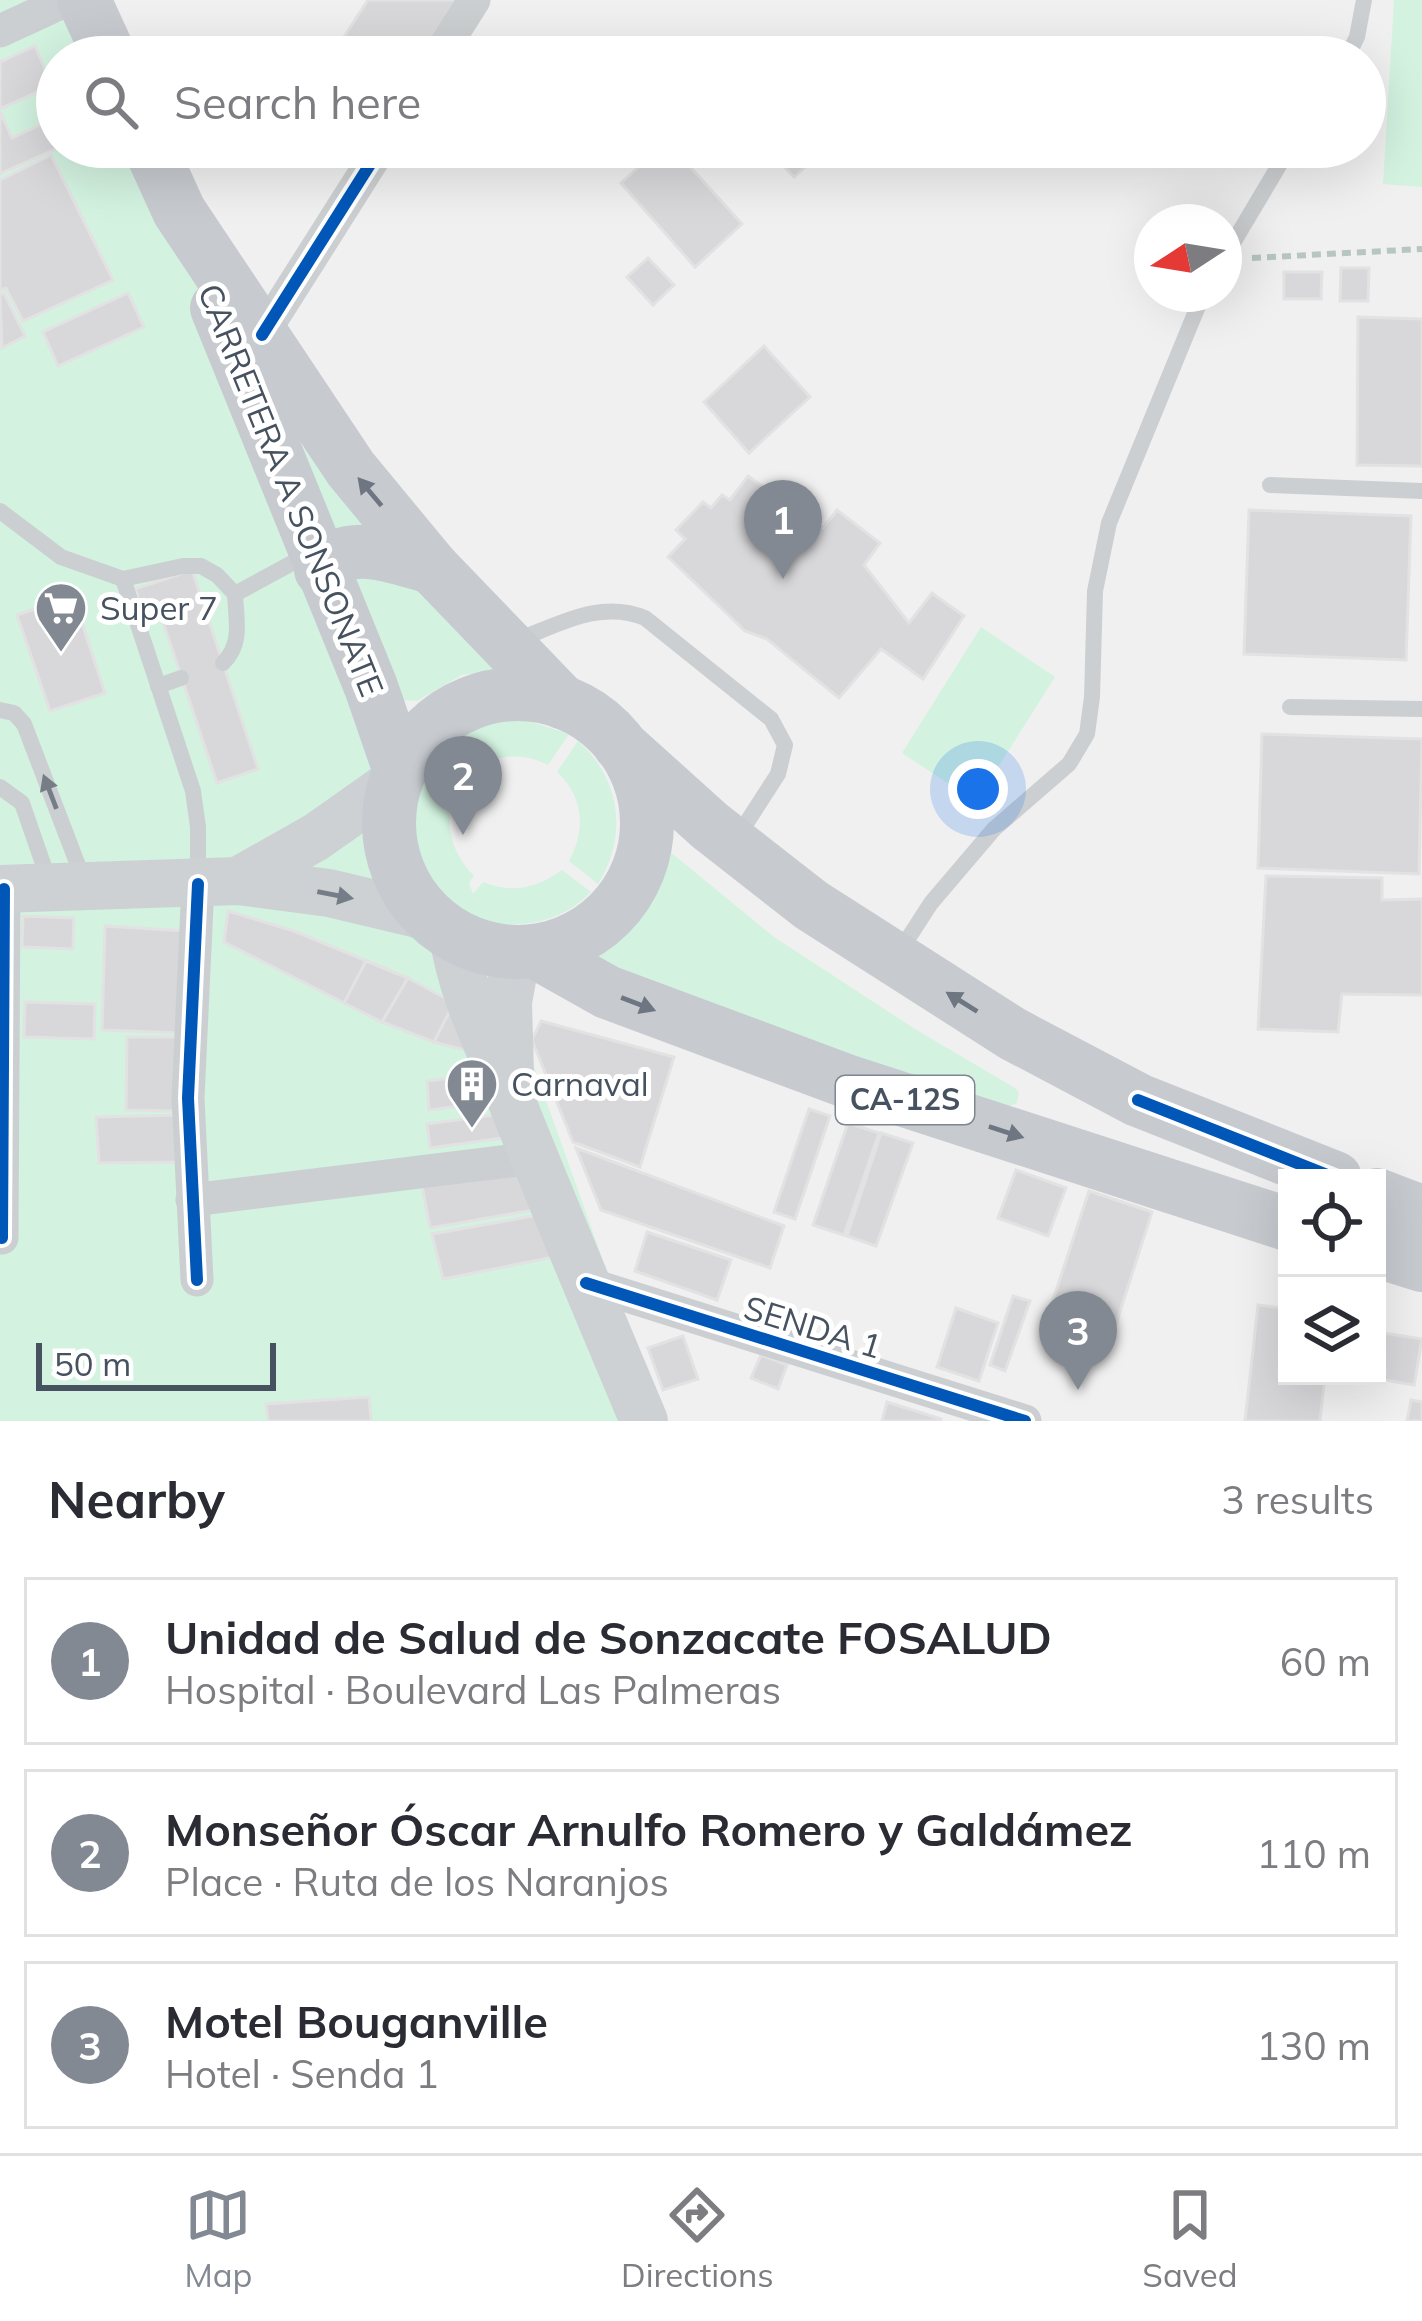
<!DOCTYPE html>
<html lang="en">
<head>
<meta charset="utf-8">
<style>
	body { margin:0; font-family:Mulish,sans-serif; background:#f2f2f3; color:#2b2b33 }
	.controls { position:absolute; right:36px; bottom:36px; display:grid; overflow:hidden; border-radius:0px; box-shadow:0 12px 48px #0002 }
	.controls button { width:108px; height:108px; display:grid; place-items:center; padding:0; border:0; border-bottom:3px solid #e1e1e2; background:#fff; color:#2b2b33; font:60px sans-serif }
	.compass { position:absolute; left:1134px; top:204px; width:108px; height:108px; border-radius:50%; background:#fff; box-shadow:0 12px 48px #0002; rotate:258deg }
	.scale { position:absolute; left:36px; bottom:30px; width:240px; box-sizing:border-box; padding-left:12px; border:6px solid #46525f; border-top:0; font-size:33px; line-height:42px; white-space:nowrap; color:#46525f; -webkit-text-stroke:9px #fff; paint-order:stroke }
	.you { position:absolute; left:978px; top:789px; width:42px; height:42px; margin:-30px; border:9px solid #fff; border-radius:50%; background:#1a73e8; box-shadow:0 0 0 18px #1a73e833 }
	.badge { display:grid; place-items:center; width:78px; height:78px; border-radius:50%; background:#828992; color:#fff; font-size:39px; font-weight:700 }
	.pin { position:absolute; translate:-50% -99px; filter:drop-shadow(0 3px 6px #0008) }
	.pin::after { content:''; position:absolute; top:63px; width:42px; height:36px; background:inherit; clip-path:polygon(0 0,100% 0,50% 100%) }
	.list { margin:0; padding:0; list-style:none }
	h2 { display:flex; justify-content:space-between; align-items:center; height:156px; margin:0; padding:0 48px; font-size:51px }
	h2 small { font-size:39px; font-weight:400; color:#7c7c81 }
	.list li { display:grid; grid-template-columns:78px 1fr auto; gap:36px; align-items:center; box-sizing:border-box; height:168px; margin:0 24px 24px; padding:0 24px; border:3px solid #e1e1e2; border-radius:0px }
	.list b { display:block; font-size:45px; white-space:nowrap }
	.list p { margin:0; font-size:39px; white-space:nowrap; color:#7c7c81 }
	.list em { font-size:39px; font-style:normal; color:#7c7c81 }
	.icon { flex:none; width:66px; height:66px; fill:none; stroke:currentColor; stroke-width:2; stroke-linecap:round; stroke-linejoin:round }
	.map { position:relative; flex:none; width:1422px; height:1421px; overflow:hidden }
	.search { position:absolute; background:#fff; box-shadow:0 12px 48px #0002; left:36px; right:36px; top:36px; height:132px; display:flex; align-items:center; gap:30px; box-sizing:border-box; padding:0 42px; border-radius:66px; color:#7c7c81; font-size:45px }
	.sheet { height:732px; background:#fff }
	nav { display:flex; justify-content:space-around; align-items:center; box-sizing:border-box; height:168px; border-top:3px solid #e1e1e2; background:#fff; font-size:33px; color:#7c7c81 }
	nav a { display:grid; justify-items:center; gap:6px }
	nav .on { color:#828992 }
	.map>svg:first-child { display:block }
	.green { fill:#d3f2e0 }
	.building { fill:#d8d8db; stroke:#e2e2e3; stroke-width:3 }
	.lines { fill:none; stroke-linecap:round; stroke-linejoin:round }
	.path { stroke:#b8c6c2; stroke-width:6; stroke-dasharray:9 6; stroke-linecap:butt }
	.lane { stroke:#cccfd1; stroke-width:16 }
	.street { stroke:#cccfd1; stroke-width:33 }
	.secondary { stroke:#cdd1d4; stroke-width:48 }
	.primary { stroke:#c7cbd0; stroke-width:54 }
	.cycleway-casing { stroke:#fff; stroke-width:20 }
	.cycleway { stroke:#0057b8; stroke-width:12 }
	.oneway { fill:#6d7681 }
	.oneway2 { fill:#757e87 }
	.oneway3 { fill:#757e88 }
	.labels { text-anchor:middle; stroke-width:10; stroke-linejoin:round; paint-order:stroke }
	.shield { fill:#fff; stroke:#7e868f; stroke-width:3 }
	.shield-label { font-size:30px; font-weight:bold; fill:#46525f }
	.street-label { font-size:33px; fill:#46525f; stroke:#fff }
	.poi-label { font-size:33px; fill:#46525f; stroke:#fff; text-anchor:start }
</style>
</head>
<body>
<div class="map">
<svg width="1422" height="1421" viewBox="0 0 1422 1421">
	<rect width="100%" height="100%" fill="#f1f0f0"/>
	<!-- green -->
	<g class="green">
		<path d="M0 0H109L132 57H57V147H169L425 770 427 766 457 789C442 820 450 851 474 876L469 883 473 894 483 882C513 894 537 888 562 870L591 892C559 924 525 927 483 923L660 1421H0Z"/>
		<polygon points="1394,0 1422,0 1422,187 1383,184"/>
		<polygon points="281,388 384,537 336,535"/>
		<polygon points="349,570 410,575 496,671 462,675 417,701 399,700"/>
		<polygon points="981,627 1055,677 976,802 902,753"/>
		<path d="M522 719 569 734 548 765C517 749 488 756 463 780L433 757C458 731 486 718 522 719Z"/>
		<path d="M578 741C621 779 628 836 598 884L569 861C586 830 584 797 557 772Z"/>
		<path d="M664 847 774 937 915 1029 1015 1088 1019 1092 1017 1103 1007 1107 583 966C630 934 651 901 664 847Z"/>
	</g>
	<!-- building -->
	<g class="building">
		<polygon points="368,0 456,0 420,57 331,57"/>
		<polygon points="35,46 52,85 0,109 0,62"/>
		<polygon points="0,112 12,138 57,117 60,147 0,174"/>
		<polygon points="661,147 672,147 742,224 695,267 621,183"/>
		<polygon points="766,147 827,147 794,177"/>
		<polygon points="51,155 113,280 23,321 6,288 0,290 0,180"/>
		<polygon points="648,258 674,285 653,305 627,277"/>
		<polygon points="1341,268 1369,268 1368,301 1340,301"/>
		<polygon points="1284,272 1322,272 1321,299 1284,299"/>
		<polygon points="4,293 25,336 2,348 0,295"/>
		<polygon points="128,293 144,327 58,366 43,332"/>
		<polygon points="1358,317 1422,319 1422,466 1357,465"/>
		<polygon points="764,346 810,397 749,453 704,402"/>
		<polygon points="748,476 823,528 837,510 880,543 864,565 909,623 932,593 964,616 923,679 881,649 839,698 767,639 745,631 668,557 685,539 676,530 703,502 711,508 722,495 730,500"/>
		<polygon points="1249,510 1411,516 1406,660 1244,654"/>
		<polygon points="192,570 258,769 217,783 162,619 147,624 135,589"/>
		<polygon points="73,596 105,693 50,711 17,615"/>
		<polygon points="1262,734 1422,739 1419,874 1258,868"/>
		<polygon points="1266,876 1382,878 1382,900 1422,899 1422,995 1342,994 1338,1032 1258,1029"/>
		<polygon points="228,911 294,931 408,978 382,1022 224,942"/>
		<polygon points="23,916 74,918 73,949 22,947"/>
		<polygon points="105,926 187,931 181,1033 102,1030"/>
		<polygon points="366,961 408,978 382,1022 344,1003"/>
		<polygon points="408,978 454,1003 434,1042 382,1022"/>
		<polygon points="25,1002 95,1004 94,1039 24,1037"/>
		<polygon points="454,1003 476,1053 434,1042"/>
		<polygon points="541,1021 674,1057 640,1167 573,1142 532,1040"/>
		<polygon points="127,1037 180,1037 180,1111 126,1110"/>
		<polygon points="490,1073 501,1101 429,1110 427,1081"/>
		<polygon points="809,1109 830,1116 795,1219 774,1212"/>
		<polygon points="510,1113 518,1136 430,1148 427,1124"/>
		<polygon points="181,1115 180,1162 99,1163 96,1117"/>
		<polygon points="848,1123 879,1133 844,1235 813,1225"/>
		<polygon points="881,1133 913,1143 876,1246 847,1236"/>
		<polygon points="576,1148 784,1226 770,1268 601,1210"/>
		<polygon points="531,1166 539,1209 430,1228 422,1185"/>
		<polygon points="1016,1170 1066,1188 1048,1236 998,1218"/>
		<polygon points="1089,1191 1152,1212 1116,1324 1052,1303"/>
		<polygon points="550,1213 569,1254 443,1279 432,1234"/>
		<polygon points="647,1232 731,1260 717,1300 635,1271"/>
		<polygon points="1013,1296 1030,1301 1005,1371 990,1365"/>
		<polygon points="1258,1305 1281,1308 1280,1319 1287,1319 1287,1376 1325,1376 1320,1421 1245,1421"/>
		<polygon points="956,1308 998,1323 979,1381 937,1367"/>
		<polygon points="1377,1332 1422,1339 1414,1385 1362,1376 1377,1376"/>
		<polygon points="683,1336 698,1379 663,1390 648,1348"/>
		<polygon points="761,1355 787,1365 778,1389 751,1378"/>
		<polygon points="369,1397 371,1421 268,1421 266,1404"/>
		<polygon points="1411,1400 1422,1402 1422,1421 1407,1421"/>
		<polygon points="887,1402 941,1419 940,1421 882,1421"/>
	</g>
	<g class="lines">
		<!-- path -->
		<polyline class="path" points="1252,258 1422,249"/>
		<!-- lane -->
		<g class="lane">
			<polyline points="1347,57 1357,37 1364,0"/>
			<polyline points="1224,258 1290,147"/>
			<polyline points="1270,485 1422,491"/>
			<polyline points="0,511 61,557 123,579 183,566 201,566 217,575 235,594"/>
			<polyline points="123,579 193,791 198,827 198,879"/>
			<path d="M515 641C558 625 600 599 645 618L771 719 785 745 778 774 736 839"/>
			<path d="M223 663C243 644 236 620 235 594L307 555"/>
			<polyline points="158,686 181,678"/>
			<polyline points="1290,707 1422,709"/>
			<polyline points="0,710 14,713 24,724 84,881"/>
			<polyline points="0,787 22,803 50,884"/>
			<polyline points="898,954 931,903 994,829 1069,764 1087,734 1092,697 1095,591 1109,523 1203,294"/>
		</g>
		<!-- street -->
		<g class="street">
			<polyline points="0,31 67,0"/>
			<polyline points="438,57 474,0"/>
			<polyline points="262,335 381,147"/>
			<polyline points="192,1200 533,1158"/>
			<polyline points="2,1238 4,889"/>
			<polyline points="197,1280 188,1098 198,884"/>
			<polyline points="586,1283 1025,1421"/>
		</g>
		<!-- secondary -->
		<g class="secondary">
			<polyline points="238,881 316,837 394,782"/>
			<polyline points="0,889 238,881 329,893 430,917"/>
			<path d="M453 934C462 998 491 1048 514 1107 556 1212 600 1316 644 1421"/>
			<polyline points="510,1074 508,1002 517,952"/>
		</g>
		<!-- primary -->
		<g class="primary">
			<polyline points="84,0 110,57"/>
			<polyline points="150,147 179,211 351,469 432,567 562,702"/>
			<polyline points="217,308 371,687 400,771"/>
			<path d="M321 570C347 536 397 558 432 567"/>
			<circle cx="518" cy="823" r="129"/>
			<polyline points="620,745 710,826 811,905 1013,1034 1138,1100 1335,1178"/>
			<polyline points="534,951 607,992 849,1082 1287,1224"/>
			<polyline points="1377,1195 1422,1212"/>
			<polyline points="1377,1251 1422,1265"/>
		</g>
		<!-- cycleway casing -->
		<g class="cycleway-casing">
			<g id="cycleway">
				<polyline points="262,335 381,147"/>
				<polyline points="1138,1100 1335,1178"/>
				<polyline points="2,1238 4,889"/>
				<polyline points="197,1280 188,1098 198,884"/>
				<polyline points="586,1283 1025,1421"/>
			</g>
		</g>
		<!-- cycleway -->
		<use href="#cycleway" class="cycleway"/>
	</g>
	<!-- one-way arrows -->
	<defs><path id="oneway-solid" d="M-6-.8H1V-3.2L6.5 0L1 3.2V.8H-6Z" transform="scale(3)"/></defs>
	<g class="oneway">
		<use href="#oneway-solid" transform="translate(370 492) rotate(-130)"/>
		<use href="#oneway-solid" transform="translate(962 1002) rotate(-148)"/>
		<use href="#oneway-solid" transform="translate(638 1004) rotate(21)"/>
		<use href="#oneway-solid" transform="translate(1006 1132) rotate(18)"/>
	</g>
	<use class="oneway2" href="#oneway-solid" transform="translate(50 792) rotate(-111)"/>
	<use class="oneway3" href="#oneway-solid" transform="translate(335 895) rotate(11)"/>
	<!-- icons -->
	<defs>
		<g id="supermarket-pin" transform="scale(2.7)"><path d="M0 17L-7.5 6A9.5 9.5 0 1 1 7.5 6Z" fill="#828992" stroke="#fff"/><path d="M-6-5.5h2.5l.6 2H6L4.5 2H-2.5L-4.4-4H-6ZM-1.5 3.2a1.3 1.3 0 1 0 .1 0ZM3 3.2a1.3 1.3 0 1 0 .1 0Z" fill="#fff"/></g>
		<g id="building-pin" transform="scale(2.7)"><path d="M0 17L-7.5 6A9.5 9.5 0 1 1 7.5 6Z" fill="#828992" stroke="#fff"/><path d="M-4-6H4V6H1V3H-1V6H-4ZM-2.5-4.3h1.7v1.8h-1.7ZM.8-4.3h1.7v1.8H.8ZM-2.5-1h1.7V.8h-1.7ZM.8-1h1.7V.8H.8Z" fill="#fff"/></g>
	</defs>
	<g fill-rule="evenodd">
		<use href="#supermarket-pin" x="61" y="608"/>
		<use href="#building-pin" x="472" y="1084"/>
	</g>
	<g class="labels">
		<!-- shield labels -->
		<rect class="shield" x="836" y="1076" width="138" height="48" rx="9"/>
		<g class="shield-label">
			<text x="905" y="1110">CA-12S</text>
		</g>
		<!-- street labels -->
		<g class="street-label">
			<text transform="translate(291 490) rotate(68)" y="12">CARRETERA A SONSONATE</text>
			<text transform="translate(813 1327) rotate(17)" y="12">SENDA 1</text>
		</g>
		<!-- poi labels -->
		<g class="poi-label">
			<text x="100" y="620">Super 7</text>
			<text x="511" y="1096">Carnaval</text>
		</g>
	</g>
</svg>
<div class="controls">
<button><svg class="icon" aria-label="locate" viewBox="0 0 24 24"><circle cx="12" cy="12" r="6"/><path d="M12 2v4M12 18v4M2 12h4M18 12h4"/></svg></button>
<button><svg class="icon" aria-label="layers" viewBox="0 0 24 24"><path d="M12 4l9 5-9 5-9-5zM3 14l9 5 9-5"/></svg></button>
</div>
<svg class="compass" viewBox="-18 -18 36 36"><path d="M0-13l5 13h-10z" fill="#e53935"/><path d="M0 13l5-13h-10z" fill="#7c7c81"/></svg>
<div class="scale">50 m</div>
<div class="you"></div>
<div class="pin badge" style="left:783px;top:579px">1</div>
<div class="pin badge" style="left:463px;top:835px">2</div>
<div class="pin badge" style="left:1078px;top:1390px">3</div>
<div class="search"><svg class="icon" aria-label="search" viewBox="0 0 24 24"><circle cx="10" cy="10" r="6"/><path d="M15 15l6 6"/></svg>Search here</div>
</div>
<section class="sheet">
<h2>Nearby<small>3 results</small></h2>
<ul class="list">
<li><span class="badge">1</span><div><b>Unidad de Salud de Sonzacate FOSALUD</b><p>Hospital · Boulevard Las Palmeras</p></div><em>60 m</em></li>
<li><span class="badge">2</span><div><b>Monseñor Óscar Arnulfo Romero y Galdámez</b><p>Place · Ruta de los Naranjos</p></div><em>110 m</em></li>
<li><span class="badge">3</span><div><b>Motel Bouganville</b><p>Hotel · Senda 1</p></div><em>130 m</em></li>
</ul>
</section>
<nav>
<a class="on"><svg class="icon" aria-label="map" viewBox="0 0 24 24"><path d="M3 6l6-2 6 2 6-2v14l-6 2-6-2-6 2zM9 4v14M15 6v14"/></svg>Map</a>
<a><svg class="icon" aria-label="directions" viewBox="0 0 24 24"><path d="M12 3l9 9-9 9-9-9zM9 14v-3h6M13 9l2 2-2 2"/></svg>Directions</a>
<a><svg class="icon" aria-label="saved" viewBox="0 0 24 24"><path d="M7 4h10v16l-5-4-5 4z"/></svg>Saved</a>
</nav>
</body>
</html>
